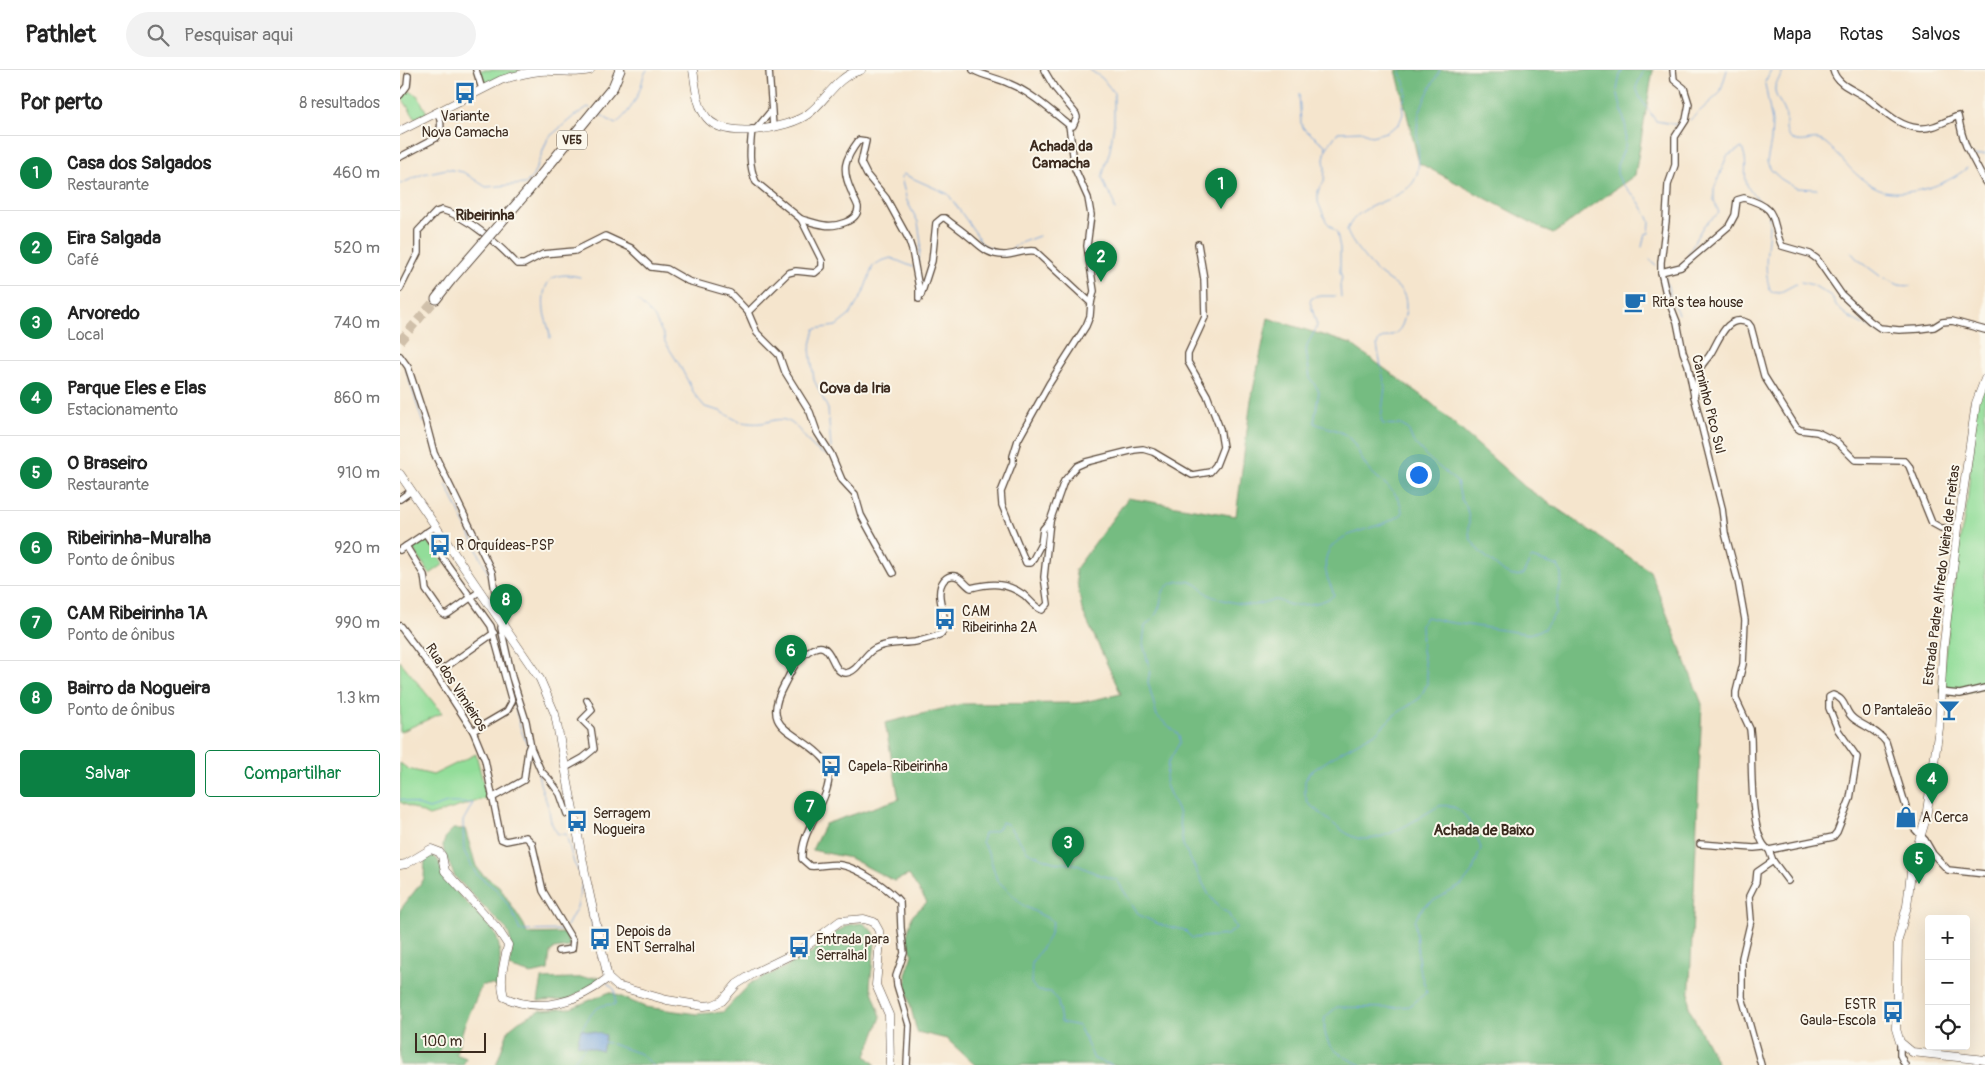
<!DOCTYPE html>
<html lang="pt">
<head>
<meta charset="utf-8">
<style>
	body { margin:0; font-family:Pangolin,sans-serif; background:#f2f2f2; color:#222 }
	.controls { position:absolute; right:15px; bottom:15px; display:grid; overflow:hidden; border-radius:5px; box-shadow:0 5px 20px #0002 }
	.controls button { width:45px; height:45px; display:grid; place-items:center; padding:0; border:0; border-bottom:1px solid #e0e0e0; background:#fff; color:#222; font:25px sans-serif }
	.scale { position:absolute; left:15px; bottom:12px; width:71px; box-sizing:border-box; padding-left:5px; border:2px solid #3b2a1e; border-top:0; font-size:14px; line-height:18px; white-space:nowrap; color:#3b2a1e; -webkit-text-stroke:4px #fbf7ec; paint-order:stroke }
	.you { position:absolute; left:1018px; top:404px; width:18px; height:18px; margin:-12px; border:4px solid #fff; border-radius:50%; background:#1a73e8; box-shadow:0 0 0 8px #1a73e833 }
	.badge { display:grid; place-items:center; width:32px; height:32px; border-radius:50%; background:#0b8043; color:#fff; font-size:16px; font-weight:700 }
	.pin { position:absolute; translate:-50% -41px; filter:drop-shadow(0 1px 2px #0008) }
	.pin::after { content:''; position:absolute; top:26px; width:18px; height:15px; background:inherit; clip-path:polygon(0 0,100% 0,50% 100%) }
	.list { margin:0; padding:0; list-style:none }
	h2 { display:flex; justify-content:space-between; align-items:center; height:65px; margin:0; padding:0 20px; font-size:21px }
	h2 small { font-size:16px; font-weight:400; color:#767676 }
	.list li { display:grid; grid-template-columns:32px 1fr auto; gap:15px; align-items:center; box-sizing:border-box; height:75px; padding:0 20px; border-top:1px solid #e0e0e0 }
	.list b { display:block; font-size:19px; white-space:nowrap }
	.list p { margin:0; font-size:16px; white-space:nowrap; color:#767676 }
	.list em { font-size:16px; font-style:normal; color:#767676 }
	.actions { display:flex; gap:10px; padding:15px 20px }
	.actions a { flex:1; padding:11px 0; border:1px solid #0b8043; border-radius:5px; text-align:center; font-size:18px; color:#0b8043 }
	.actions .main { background:#0b8043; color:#fff }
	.icon { flex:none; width:28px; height:28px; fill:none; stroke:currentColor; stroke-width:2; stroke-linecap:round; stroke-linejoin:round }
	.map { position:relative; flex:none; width:1585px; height:995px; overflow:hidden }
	header { display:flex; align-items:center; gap:30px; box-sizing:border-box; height:70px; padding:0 25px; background:#fff; border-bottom:1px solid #e0e0e0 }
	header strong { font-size:24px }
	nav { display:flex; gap:28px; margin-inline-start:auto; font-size:18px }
	.search { width:350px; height:45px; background:#f2f2f2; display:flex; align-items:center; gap:12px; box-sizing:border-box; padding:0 18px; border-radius:28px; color:#767676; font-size:19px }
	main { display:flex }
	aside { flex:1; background:#fff }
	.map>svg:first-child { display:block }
	.green { fill:#92dd99; stroke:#66845c }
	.forest { fill:#75bc81; stroke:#587350 }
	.water { fill:#70a0da; stroke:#56657c }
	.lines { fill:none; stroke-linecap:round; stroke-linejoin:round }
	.stream { stroke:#70a0da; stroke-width:1 }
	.primary-tunnel { stroke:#d0c0aa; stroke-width:9; stroke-dasharray:9 4.5; stroke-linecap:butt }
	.street-casing { stroke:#574638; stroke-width:8 }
	.secondary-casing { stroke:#574638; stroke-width:9 }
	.primary-casing { stroke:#574638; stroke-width:11 }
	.street { stroke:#fff; stroke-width:5.5 }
	.secondary { stroke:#fff; stroke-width:8 }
	.primary { stroke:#fff; stroke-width:9 }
	.primary-bridge-casing { stroke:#574638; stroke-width:11; stroke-linecap:butt }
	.primary-bridge { stroke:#fff; stroke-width:9 }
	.labels { text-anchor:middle; stroke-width:4; stroke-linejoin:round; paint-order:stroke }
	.shield { fill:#fbf7ec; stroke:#75685c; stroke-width:1 }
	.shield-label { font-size:12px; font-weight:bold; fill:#3b2a1e }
	.poi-label { font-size:14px; fill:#3b2a1e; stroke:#fbf7ec; text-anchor:start }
	.street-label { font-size:14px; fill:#3b2a1e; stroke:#fbf7ec }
	.neighbourhood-label { font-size:15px; font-weight:bold; fill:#3b2a1e; stroke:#fbf7ec }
</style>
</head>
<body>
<header>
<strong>Pathlet</strong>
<div class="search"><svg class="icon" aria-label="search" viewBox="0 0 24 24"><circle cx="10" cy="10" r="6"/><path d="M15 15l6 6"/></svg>Pesquisar aqui</div>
<nav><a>Mapa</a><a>Rotas</a><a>Salvos</a></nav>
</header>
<main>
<aside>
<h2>Por perto<small>8 resultados</small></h2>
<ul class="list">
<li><span class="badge">1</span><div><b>Casa dos Salgados</b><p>Restaurante</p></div><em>460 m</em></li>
<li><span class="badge">2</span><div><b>Eira Salgada</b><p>Café</p></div><em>520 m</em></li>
<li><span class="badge">3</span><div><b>Arvoredo</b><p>Local</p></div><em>740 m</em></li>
<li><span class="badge">4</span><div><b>Parque Eles e Elas</b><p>Estacionamento</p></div><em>860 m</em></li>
<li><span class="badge">5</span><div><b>O Braseiro</b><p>Restaurante</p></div><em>910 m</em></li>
<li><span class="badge">6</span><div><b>Ribeirinha-Muralha</b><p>Ponto de ônibus</p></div><em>920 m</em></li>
<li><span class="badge">7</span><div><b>CAM Ribeirinha 1A</b><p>Ponto de ônibus</p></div><em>990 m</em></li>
<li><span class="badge">8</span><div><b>Bairro da Nogueira</b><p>Ponto de ônibus</p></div><em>1.3 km</em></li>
</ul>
<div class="actions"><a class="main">Salvar</a><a>Compartilhar</a></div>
</aside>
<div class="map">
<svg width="1585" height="995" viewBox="0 0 1585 995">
	<rect width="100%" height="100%" fill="#fbf7ec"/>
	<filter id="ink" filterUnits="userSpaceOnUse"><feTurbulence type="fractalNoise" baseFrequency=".02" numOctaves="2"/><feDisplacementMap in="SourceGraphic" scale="10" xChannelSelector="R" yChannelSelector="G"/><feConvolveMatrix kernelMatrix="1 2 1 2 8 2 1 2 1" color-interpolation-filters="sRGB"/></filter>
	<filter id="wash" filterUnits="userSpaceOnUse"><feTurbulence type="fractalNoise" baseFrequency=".0096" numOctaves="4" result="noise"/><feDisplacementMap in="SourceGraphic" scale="20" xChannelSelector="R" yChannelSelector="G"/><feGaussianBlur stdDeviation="1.12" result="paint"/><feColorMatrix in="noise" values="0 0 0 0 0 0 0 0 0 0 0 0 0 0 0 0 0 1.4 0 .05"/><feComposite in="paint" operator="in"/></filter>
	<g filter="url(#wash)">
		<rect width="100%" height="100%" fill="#f5e5cd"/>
		<!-- green -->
		<g class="green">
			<polygon points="81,0 118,0 121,2 90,13 83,11 79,3"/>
			<polygon points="8,20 18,26 27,43 15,48 2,28"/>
			<polygon points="1585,309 1585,618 1560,624 1540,622 1560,469 1567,434 1576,333"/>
			<polygon points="27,469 44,494 30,504 13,479"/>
			<polygon points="0,591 42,643 0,662"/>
			<polygon points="76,684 87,728 29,746 0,732 0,693 8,699 33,705"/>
		</g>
		<!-- forest -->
		<g class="forest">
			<polygon points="996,0 1253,0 1235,105 1153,164 1019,93"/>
			<polygon points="868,248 951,274 1030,332 1125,417 1250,501 1302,634 1289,938 1318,995 575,995 547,969 517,962 507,922 506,905 512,884 507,866 512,846 527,832 509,805 494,811 450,788 412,780 425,754 499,729 485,653 562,634 678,633 721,624 682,540 675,500 728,428 836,446 851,330"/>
			<path d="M53 759H65L76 796 82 804 99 816 124 855 127 864 165 863 170 875 169 877 154 879 150 882 148 900 131 904 109 897C112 883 113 873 107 860L55 807 44 782 43 775 46 766Z"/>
			<path d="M30 785C42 788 39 798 44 806 55 823 76 841 90 856 105 875 99 896 98 919L94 915H82L64 956 56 984 66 988 63 995H0V840L24 809 25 787Z"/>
			<polygon points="463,853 474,862 475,872 470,915 481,947 466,986 476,995 96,995 109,959 119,951 140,940 171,938 210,922 245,937 297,944 323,942 352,912 378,901 411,883 432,865 448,855"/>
			<polygon points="201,907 194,915 167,930 138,931 142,909"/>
		</g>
		<!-- water -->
		<polygon class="water" points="181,959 206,965 202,981 177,974"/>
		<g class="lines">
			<!-- stream -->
			<g class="stream">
				<polyline points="690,0 702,8 714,23 714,53 710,80 702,107 707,120 713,128 715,140"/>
				<polyline points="1223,0 1220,5 1217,20 1226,58 1225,77 1217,95 1217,104 1221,112 1239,132 1248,147 1250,152 1249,163 1245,164 1242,177"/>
				<polyline points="1244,0 1236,17 1240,28 1256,51 1279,55"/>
				<path d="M1383 0C1382 7 1376 11 1375 17 1374 28 1382 33 1385 42 1388 51 1382 65 1393 70 1407 75 1416 63 1429 76 1448 94 1456 110 1482 120"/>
				<polyline points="1365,12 1371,0"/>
				<polyline points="1365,14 1372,52 1371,71 1367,92 1371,100 1381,109 1396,118 1417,119"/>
				<polyline points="899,24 901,53 904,59 925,75 926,79"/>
				<path d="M198 43 215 54C227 46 235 32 240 19 243 12 242 6 247 0"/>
				<polyline points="1290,50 1320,23 1327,0"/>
				<polyline points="1574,86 1585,84"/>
				<polyline points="0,114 23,104 47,99 63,102 86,117 125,114 133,106 148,68 174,46 188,37 190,38"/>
				<path d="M1484 121C1512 126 1545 116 1567 98"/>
				<path d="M1369 145C1370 172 1361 197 1371 222L1379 223 1396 214"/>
				<polyline points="599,182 609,181 620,173 639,166"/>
				<polyline points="1451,182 1456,188 1480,206"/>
				<path d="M1288 186 1295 170 1304 155 1319 143 1314 130V119L1327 86 1342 78C1352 100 1335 111 1360 131"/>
				<polyline points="1250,190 1256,195"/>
				<polyline points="518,195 521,173 518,152 507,131 501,108 503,104 548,124 577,165 581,173 595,181"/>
				<polyline points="1265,207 1272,231 1278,244"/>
				<polyline points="1484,208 1499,215 1510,216"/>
				<polyline points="1401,212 1413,215 1431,226 1438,238 1450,248 1488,267"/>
				<polyline points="941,227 940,215 942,207 940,202 940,178 937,163 926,151 918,132 918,121 924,112 925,98 924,89 926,79 938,62 961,61 972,66 986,62 999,54 1003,44 1002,34 1006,24 1005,12 1000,3 1002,0"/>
				<polyline points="238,231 254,247 264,266 265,272 279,294 295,325 305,337 320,341 340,352"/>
				<path d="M150 268C150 259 145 250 144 241 141 212 151 200 180 207"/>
				<polyline points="5,297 23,353"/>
				<path d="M342 352C348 353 355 354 361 353 370 352 379 347 388 351 403 358 411 384 429 385"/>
				<polyline points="431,378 428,339 414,310 410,279 415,259 436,256 450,245 463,223 473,196 481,191 491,188 513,197"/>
				<polyline points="46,414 90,507"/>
				<polyline points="103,546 104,550"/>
				<polyline points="99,570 105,595"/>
				<polyline points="114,633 121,660 127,674"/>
				<path d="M138 701C140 717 142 719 147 733 152 747 147 749 158 764H166L174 793 183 809"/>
				<polyline points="0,729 29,739 47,733 73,733 63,751 64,781 76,804 97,820 111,839 120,861 164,860"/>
				<polyline points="185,820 195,868"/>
				<polyline points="167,856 177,837 183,809"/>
				<path d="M181 959C191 946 195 932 215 935V920L207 913"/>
				<polyline points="203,972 209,973"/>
				<polyline points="212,974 241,984 253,995"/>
				<polyline points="170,995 185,977"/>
				<path d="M712 995 694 989 679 956 661 952 658 932 651 922 637 921 631 913 632 893 649 867 653 851 624 836 597 810 589 784 582 772 584 764 597 760 602 752 607 754 628 782 653 792 675 794 697 804 717 810 739 845 761 855 784 860 792 868 827 865 836 858 828 843 819 838 809 825 783 775 779 744 765 713 768 693 780 672 779 665 757 646 748 612 750 600 743 574 745 556C751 551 756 546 759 538 762 530 760 521 769 515 775 511 784 510 791 512 799 514 803 521 809 525 816 529 846 536 854 535 861 534 868 530 876 530 881 531 886 534 891 535 903 536 926 533 934 525 932 517 927 510 926 502 919 458 976 464 1002 444 1002 420 979 413 966 396 960 387 957 376 950 369 941 359 926 358 914 353L919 321 910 308 906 280 908 273 916 259 917 255 910 232 911 229 916 226H935"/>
				<path d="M961 995C937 984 921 976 925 947L937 937 989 938 1010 936 1027 922 1019 898 1015 850 1024 836 1062 815 1072 802 1081 778C1073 758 1065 732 1039 736 1017 748 977 779 951 766 936 757 921 744 908 733L905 725V711L909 703 939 683 977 662 993 646 1020 628 1027 614V605L1022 580 1021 555 1026 547 1047 552 1130 564 1144 559 1156 542C1154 527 1167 510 1158 496L1131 488 1123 505 1113 506 1105 503 1079 481 1070 468 1069 462V447L1066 436 1061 429 1057 412 1028 388 1013 371 1008 359 1001 355 983 354 981 350 985 317 977 275 979 270C995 264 1001 264 1005 245 1010 219 996 217 979 203 970 195 949 171 947 160 958 132 994 134 1012 114 1023 100 1017 77 1017 61 1017 37 1030 20 1040 0"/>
			</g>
		</g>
	</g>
	<g filter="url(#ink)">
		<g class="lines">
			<!-- primary-tunnel -->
			<polyline class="primary-tunnel" points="0,271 36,229"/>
			<!-- street casing -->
			<g class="street-casing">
				<g id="street">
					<polyline points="76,0 82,19"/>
					<polyline points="369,0 373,57"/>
					<path d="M573 0C586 7 598 8 610 14 632 23 651 41 669 55L675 99 688 128 691 145 687 176 694 221 691 233 690 246 686 256 649 314 618 370 613 386V392L601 422 602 435 626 493H631L641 474 643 459 650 451"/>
					<polyline points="644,0 654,17 676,44 677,47 673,56 669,55"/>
					<path d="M1273 0 1274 10 1284 18 1289 34 1286 50 1275 67V95L1268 115 1266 151 1261 192V202L1266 224 1277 252 1283 282 1288 295 1294 326 1322 438 1325 463 1338 511 1345 550 1343 594 1336 622V629L1350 659 1351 669C1352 692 1349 768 1369 780L1433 767 1437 762 1450 729 1457 687 1438 660 1429 638V627L1433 625C1448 630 1443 641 1454 649 1465 657 1477 660 1486 672L1512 756 1525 770 1533 784 1548 800 1585 804"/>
					<path d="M1433 0C1437 16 1456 20 1468 29 1483 40 1498 56 1518 58 1532 60 1545 51 1558 46L1562 64 1566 76 1585 112"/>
					<polyline points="0,25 7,16 8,6"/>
					<polyline points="356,59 371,41"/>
					<path d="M0 87 36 68C42 60 42 51 37 42"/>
					<path d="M401 149C408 151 416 154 424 155 434 157 459 152 458 137 457 133 453 127 452 123 441 99 444 90 459 70L466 71 461 93 467 105 486 128 508 168 512 180 519 218V229"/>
					<path d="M1261 202 1281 197 1329 156 1335 145 1337 130 1344 128C1382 139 1369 149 1382 176L1410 184 1417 189 1442 225 1470 251 1480 258 1499 260 1519 259 1534 257 1542 252 1552 251 1585 260"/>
					<path d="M0 219 18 183V161L36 142 42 140C68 147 98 174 117 194H124L143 184 175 181 205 166 231 178 251 197 267 199 288 211 330 223 348 242 357 263 379 285 385 302 410 342 417 362 431 384 442 410 455 424 461 445 493 503"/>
					<path d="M521 225 532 191 536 153 542 148H545C552 154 560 159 567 165 580 175 586 185 604 185 615 185 624 179 635 181L691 233"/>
					<path d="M348 242 388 203 396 201 415 203 422 197V191L401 149 356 112C348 95 350 78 352 59"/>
					<polyline points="0,286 8,297 25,349 34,383 92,502 98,542 96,543"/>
					<path d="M1294 326C1298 317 1296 308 1300 299 1302 293 1308 289 1311 283 1319 270 1327 243 1348 253L1351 257 1364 306 1396 357 1400 360 1417 362 1437 372 1455 390 1505 391 1509 396 1532 453 1541 458H1558"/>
					<polyline points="0,429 11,421"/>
					<polyline points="25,463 91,556 112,632 107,641 73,661"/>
					<polyline points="6,476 24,505 26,520 42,543 45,545 48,544 80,521"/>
					<polyline points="0,480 36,456"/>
					<polyline points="102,553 101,558 112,607 126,651 131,678 141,701 149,709 160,724 167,744 173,745"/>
					<polyline points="0,556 36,604 73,661 85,690 101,769 106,771 126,767 132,773 143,821 173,871 172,879 158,881"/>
					<polyline points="36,604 94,563"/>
					<polyline points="1540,622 1560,624 1585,618"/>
					<polyline points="165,698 183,688 194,679 191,659 182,650 192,640 187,630"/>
					<polyline points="92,728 124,710 128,680 130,675"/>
					<polyline points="1300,774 1354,778 1364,777"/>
					<polyline points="1369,780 1373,791 1388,811"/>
					<polyline points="1500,972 1500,985 1505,995"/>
					<path d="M507 995 509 955 497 915 496 906 504 883 501 858 500 832C488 818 459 798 441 795 431 793 420 797 410 796L402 789C400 758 432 732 429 699 428 692 424 689 419 684 393 659 360 659 384 615 390 604 395 591 405 584 435 560 428 604 446 603 458 602 464 584 474 579 486 572 502 574 515 572 524 570 533 568 541 564 553 551 531 527 544 510 547 507 551 505 555 506 562 507 565 515 571 518 591 513 606 512 624 525 630 530 634 537 642 540L648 534 644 507 650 451 664 411 677 396 686 392 734 380 743 379 753 382 792 405 810 402 816 395 823 377 820 359 807 325 788 292V284L805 247 804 209 798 174"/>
					<polyline points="1361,995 1342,927 1342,888 1351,850 1349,826 1356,812 1357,802 1373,791"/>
				</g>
			</g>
			<!-- secondary casing -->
			<g class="secondary-casing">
				<g id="secondary">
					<path d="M293 0C296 16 296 35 307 48 325 70 387 59 408 44 427 30 436 6 461 0"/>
					<path d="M0 61 101 10C114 6 127 2 141 1 157 0 173 4 190 0"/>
					<polyline points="1585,309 1576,333 1558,458 1543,581 1539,658 1526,748 1512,794 1507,836 1498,870 1496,959 1500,972 1512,982 1585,990"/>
					<polyline points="0,404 140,609 155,644 186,808 208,908 217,916 267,930 304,936 313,935 322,931 337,914 356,902 401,880 440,851 464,849 474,852 479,861 480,871 476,915 489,945 490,995"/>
					<path d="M0 795 6 794 31 779 39 782 42 786 45 801 97 858 108 875C104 893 99 909 104 927 140 944 178 932 208 908"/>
				</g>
			</g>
			<!-- primary casing -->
			<g class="primary-casing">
				<g id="primary">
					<polyline points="128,121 213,17 220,0"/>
					<polyline points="36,229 50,211"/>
				</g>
			</g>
			<!-- street -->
			<use href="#street" class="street"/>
			<!-- secondary -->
			<use href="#secondary" class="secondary"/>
			<!-- primary -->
			<use href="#primary" class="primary"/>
			<!-- primary-bridge casing -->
			<g class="primary-bridge-casing">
				<polyline id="primary-bridge" points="50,211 128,121"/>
			</g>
			<!-- primary-bridge -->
			<use href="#primary-bridge" class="primary-bridge"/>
		</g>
	</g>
	<!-- icons -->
	<defs>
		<g id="bus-bare" transform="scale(1.725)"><path d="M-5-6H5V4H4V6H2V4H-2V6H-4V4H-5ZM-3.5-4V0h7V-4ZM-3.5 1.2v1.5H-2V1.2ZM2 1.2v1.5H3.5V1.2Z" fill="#1f6fb2" stroke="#fbf7ec" stroke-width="2.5" paint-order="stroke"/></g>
		<g id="cafe-bare" transform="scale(1.725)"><path d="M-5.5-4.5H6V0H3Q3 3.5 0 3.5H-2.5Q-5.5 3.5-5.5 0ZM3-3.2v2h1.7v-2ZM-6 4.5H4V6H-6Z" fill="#1f6fb2" stroke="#fbf7ec" stroke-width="2.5" paint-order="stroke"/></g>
		<g id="bar-bare" transform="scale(1.725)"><path d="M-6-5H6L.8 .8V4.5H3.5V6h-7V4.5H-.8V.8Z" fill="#1f6fb2" stroke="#fbf7ec" stroke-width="2.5" paint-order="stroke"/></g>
		<g id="shop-bare" transform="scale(1.725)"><path d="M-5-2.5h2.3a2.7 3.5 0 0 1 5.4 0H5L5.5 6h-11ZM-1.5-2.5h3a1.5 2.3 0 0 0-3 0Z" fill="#1f6fb2" stroke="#fbf7ec" stroke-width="2.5" paint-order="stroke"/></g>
	</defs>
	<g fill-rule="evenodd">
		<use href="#bus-bare" x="65" y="23"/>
		<use href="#cafe-bare" x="1235" y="232"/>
		<use href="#bus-bare" x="40" y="475"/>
		<use href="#bus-bare" x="545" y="549"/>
		<use href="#bar-bare" x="1549" y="640"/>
		<use href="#bus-bare" x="431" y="696"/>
		<use href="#shop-bare" x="1506" y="747"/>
		<use href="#bus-bare" x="177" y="751"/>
		<use href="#bus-bare" x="200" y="869"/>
		<use href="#bus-bare" x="399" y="877"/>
		<use href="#bus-bare" x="1493" y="942"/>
	</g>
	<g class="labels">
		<!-- shield labels -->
		<rect class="shield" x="157" y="60.5" width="30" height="19" rx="4"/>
		<g class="shield-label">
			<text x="172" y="74">VE5</text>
		</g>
		<!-- poi labels -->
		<g class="poi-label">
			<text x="65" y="51" text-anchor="middle">Variante<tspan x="65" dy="16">Nova Camacha</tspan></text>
			<text x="1252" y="237">Rita's tea house</text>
			<text x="56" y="480">R Orquídeas-PSP</text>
			<text x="562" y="546">CAM<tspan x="562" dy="16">Ribeirinha 2A</tspan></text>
			<text x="1532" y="645" text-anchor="end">O Pantaleão</text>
			<text x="448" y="701">Capela-Ribeirinha</text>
			<text x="193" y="748">Serragem<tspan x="193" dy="16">Nogueira</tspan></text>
			<text x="1522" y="752">A Cerca</text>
			<text x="216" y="866">Depois da<tspan x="216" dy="16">ENT Serralhal</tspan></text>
			<text x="416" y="874">Entrada para<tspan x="416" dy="16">Serralhal</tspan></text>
			<text x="1476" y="939" text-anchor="end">ESTR<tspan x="1476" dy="16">Gaula-Escola</tspan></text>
		</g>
		<!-- street labels -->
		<g class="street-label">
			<text transform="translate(1309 334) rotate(76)" y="5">Caminho Pico Sul</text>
			<text transform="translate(1541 505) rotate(-83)" y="5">Estrada Padre Alfredo Vieira de Freitas</text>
			<text transform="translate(57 617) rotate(57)" y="5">Rua dos Vimieiros</text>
		</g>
		<!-- neighbourhood labels -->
		<g class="neighbourhood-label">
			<text x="661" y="81">Achada da<tspan x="661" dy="17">Camacha</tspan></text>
			<text x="85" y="150">Ribeirinha</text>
			<text x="455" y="323">Cova da Iria</text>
			<text x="1084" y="765">Achada de Baixo</text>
		</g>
	</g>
</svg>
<div class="controls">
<button>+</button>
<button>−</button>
<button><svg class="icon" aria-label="locate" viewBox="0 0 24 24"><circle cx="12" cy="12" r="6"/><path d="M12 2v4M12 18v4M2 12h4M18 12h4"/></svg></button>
</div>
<div class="scale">100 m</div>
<div class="you"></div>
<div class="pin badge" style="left:821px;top:139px">1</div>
<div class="pin badge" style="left:701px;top:212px">2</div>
<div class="pin badge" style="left:668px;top:798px">3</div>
<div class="pin badge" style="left:1532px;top:734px">4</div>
<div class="pin badge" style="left:1519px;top:814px">5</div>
<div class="pin badge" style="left:391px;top:606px">6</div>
<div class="pin badge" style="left:410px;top:762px">7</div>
<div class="pin badge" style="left:106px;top:555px">8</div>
</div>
</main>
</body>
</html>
